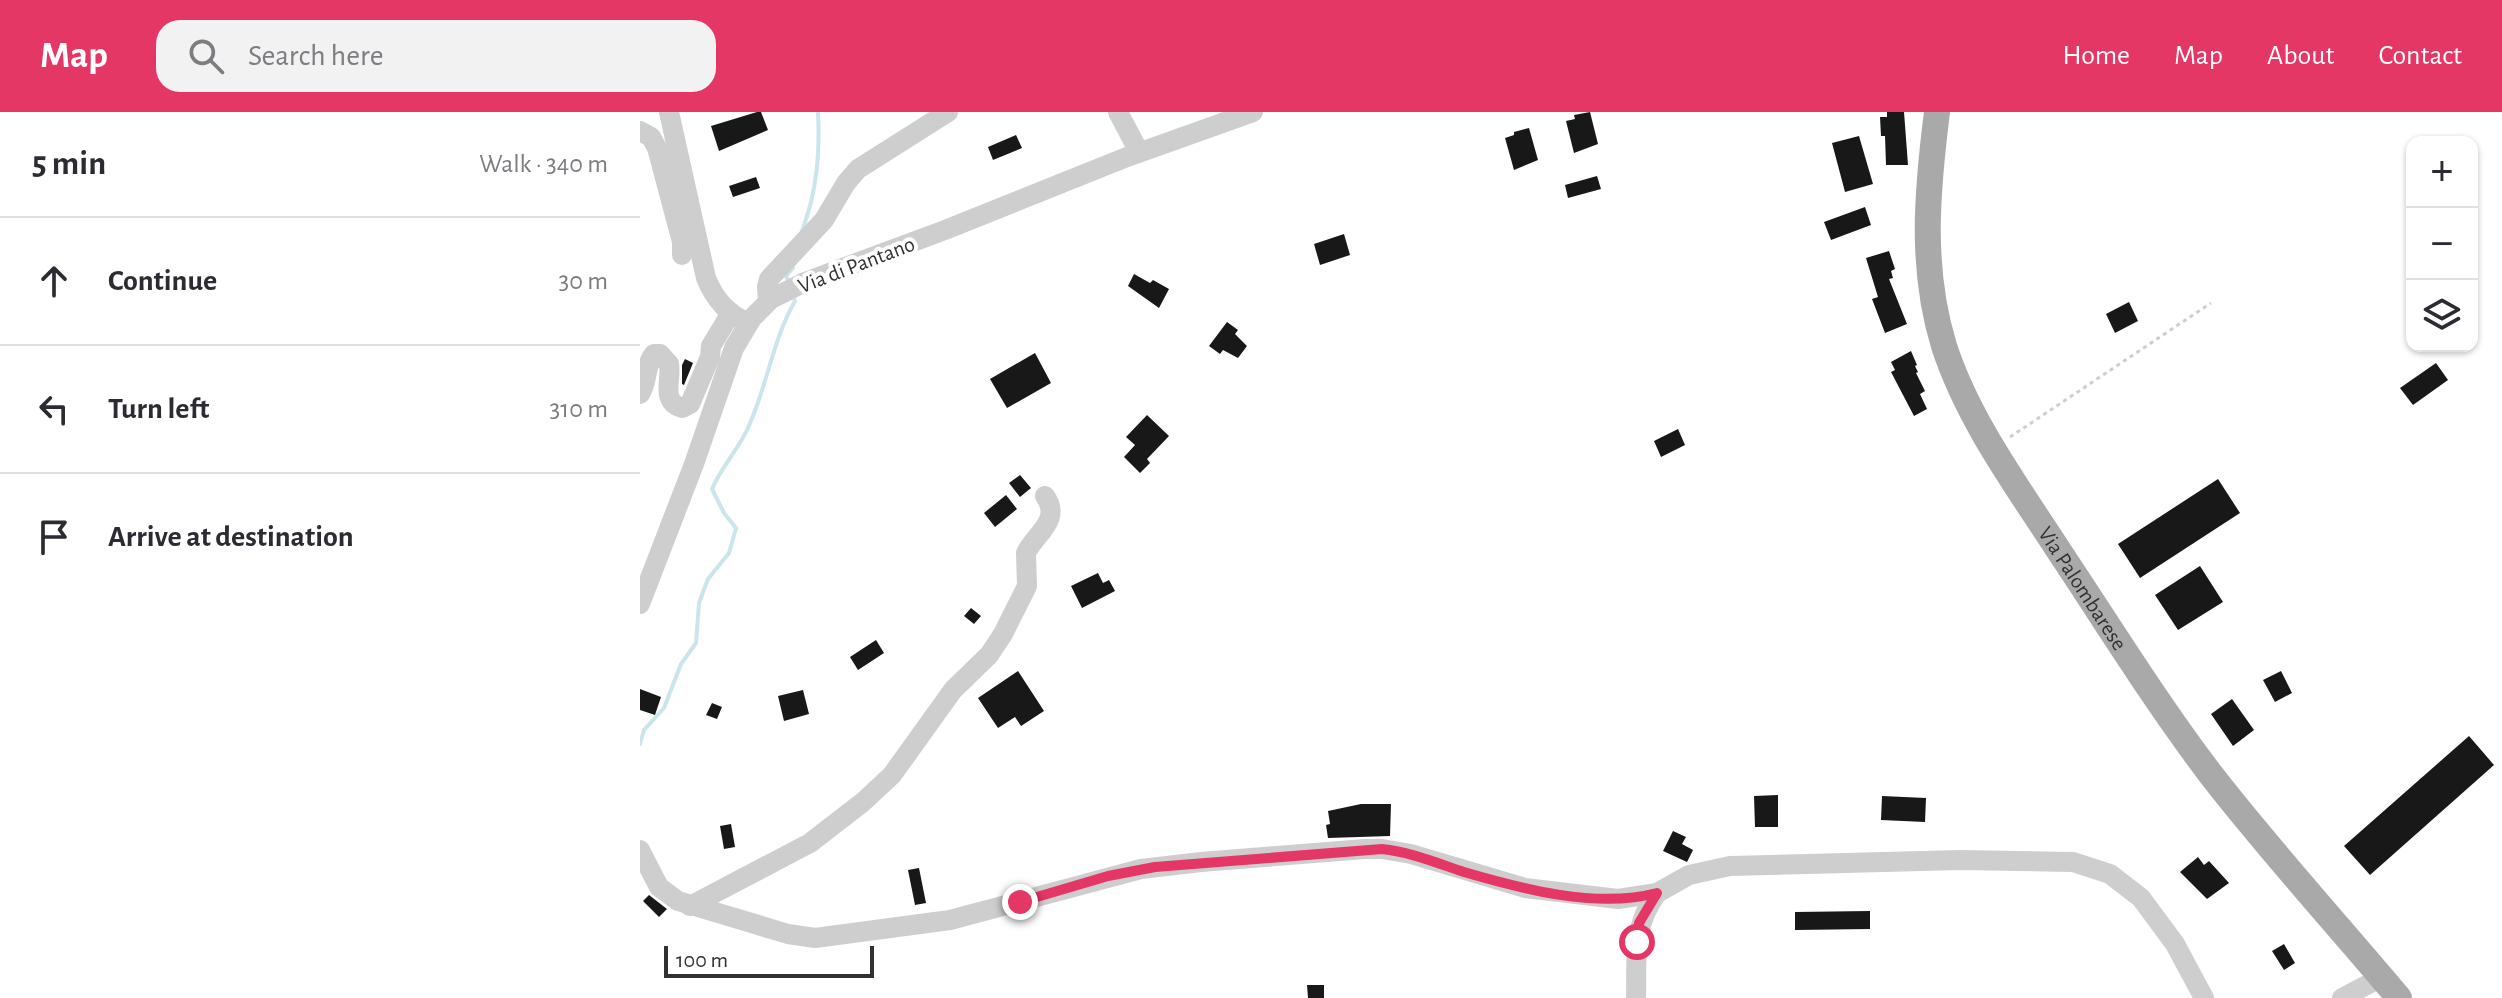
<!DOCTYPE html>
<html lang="en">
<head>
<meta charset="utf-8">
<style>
	body { margin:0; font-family:"Alegreya Sans",sans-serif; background:#f2f2f3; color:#2b2b33 }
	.controls { position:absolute; right:24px; top:24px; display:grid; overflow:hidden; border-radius:16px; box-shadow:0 2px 6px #0004 }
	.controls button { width:72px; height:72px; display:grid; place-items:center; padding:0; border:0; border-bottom:2px solid #e1e1e2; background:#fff; color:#2b2b33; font:40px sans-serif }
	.scale { position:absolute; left:24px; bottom:20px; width:210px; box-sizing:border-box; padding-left:8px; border:4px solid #313131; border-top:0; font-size:22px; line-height:28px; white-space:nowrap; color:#313131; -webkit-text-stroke:6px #fff; paint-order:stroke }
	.stop { position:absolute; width:24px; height:24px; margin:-18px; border:6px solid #e53765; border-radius:50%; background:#fff }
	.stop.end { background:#e53765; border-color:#fff; box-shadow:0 2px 8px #0008 }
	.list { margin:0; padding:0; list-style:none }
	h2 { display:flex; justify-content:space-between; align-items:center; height:104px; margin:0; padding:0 32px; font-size:34px }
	h2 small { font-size:26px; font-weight:400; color:#7c7c81 }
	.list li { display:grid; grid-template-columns:52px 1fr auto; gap:24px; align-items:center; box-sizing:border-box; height:128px; padding:0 32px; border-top:2px solid #e1e1e2 }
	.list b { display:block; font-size:30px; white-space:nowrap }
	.list em { font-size:26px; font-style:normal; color:#7c7c81 }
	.icon { flex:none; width:44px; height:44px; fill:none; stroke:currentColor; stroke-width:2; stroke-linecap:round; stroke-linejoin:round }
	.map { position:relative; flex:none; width:1862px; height:886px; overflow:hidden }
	header { display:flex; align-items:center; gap:48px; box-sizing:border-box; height:112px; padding:0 40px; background:#e53765; color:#fff }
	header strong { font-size:38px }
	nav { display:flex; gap:44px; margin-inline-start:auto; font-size:28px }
	.search { width:560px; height:72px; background:#f2f2f3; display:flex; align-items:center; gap:20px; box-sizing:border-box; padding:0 28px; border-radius:24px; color:#7c7c81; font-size:30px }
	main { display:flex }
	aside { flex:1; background:#fff }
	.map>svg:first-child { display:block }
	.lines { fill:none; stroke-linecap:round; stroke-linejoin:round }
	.stream { stroke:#cae5eb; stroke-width:4 }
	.building { fill:#181818 }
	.path { stroke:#cecece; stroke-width:3; stroke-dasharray:4 4; stroke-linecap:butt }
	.minor { stroke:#cecece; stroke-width:20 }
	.major { stroke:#a9a9a9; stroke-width:26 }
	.route { stroke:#e53765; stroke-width:10 }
	.labels { text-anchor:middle; stroke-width:8; stroke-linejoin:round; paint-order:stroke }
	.street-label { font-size:22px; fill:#313131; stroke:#fff }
</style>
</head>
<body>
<header>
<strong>Map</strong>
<div class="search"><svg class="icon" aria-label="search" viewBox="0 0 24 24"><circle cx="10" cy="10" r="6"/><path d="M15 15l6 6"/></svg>Search here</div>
<nav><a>Home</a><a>Map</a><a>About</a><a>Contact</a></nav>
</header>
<main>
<aside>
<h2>5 min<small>Walk · 340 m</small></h2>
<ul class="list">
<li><svg class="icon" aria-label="ahead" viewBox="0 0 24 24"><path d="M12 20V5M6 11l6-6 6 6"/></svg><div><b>Continue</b></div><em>30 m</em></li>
<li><svg class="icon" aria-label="left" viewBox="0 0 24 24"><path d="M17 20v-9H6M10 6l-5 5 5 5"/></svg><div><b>Turn left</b></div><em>310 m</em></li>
<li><svg class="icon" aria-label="arrive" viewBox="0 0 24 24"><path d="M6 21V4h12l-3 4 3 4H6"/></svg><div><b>Arrive at destination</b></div></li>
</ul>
</aside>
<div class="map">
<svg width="1862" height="886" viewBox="0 0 1862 886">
	<rect width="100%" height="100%" fill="#fff"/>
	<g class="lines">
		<!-- stream -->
		<g class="stream">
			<path d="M162 119C177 79 180 42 178 0"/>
			<polyline points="149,170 146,164 153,156"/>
			<path d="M0 632 4 618 24 596 41 552 56 531 59 491 68 467 89 441 96 416 84 401 72 377C82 354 97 339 107 318 127 276 132 229 155 189L153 184"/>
		</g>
	</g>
	<!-- building -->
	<g class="building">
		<polygon points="117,0 121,0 128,18 79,39 71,14"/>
		<polygon points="950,0 958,32 934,41 926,9 935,7 934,3"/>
		<polygon points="1247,0 1264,0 1268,53 1246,53 1245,24 1241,24 1240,5 1247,5"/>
		<polygon points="889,16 898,48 874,58 865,26 874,23 874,20"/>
		<polygon points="376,23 382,36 353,48 348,35"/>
		<polygon points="1219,24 1233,72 1205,80 1192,31"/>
		<polygon points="957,64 961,77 928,86 925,73"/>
		<polygon points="116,65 120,76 93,85 89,74"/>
		<polygon points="1225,95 1231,113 1191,128 1184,110"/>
		<polygon points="704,122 710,143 680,153 674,132"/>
		<polygon points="1249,139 1255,157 1251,159 1253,166 1249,167 1267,212 1245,221 1232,187 1238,185 1226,146"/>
		<polygon points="494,162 510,171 513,168 529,177 519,196 488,174"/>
		<polygon points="1489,190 1498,209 1475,221 1466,202"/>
		<polygon points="587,210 598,218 595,222 607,234 598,246 583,238 580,242 569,234"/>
		<polygon points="1271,239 1277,253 1275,254 1278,260 1276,261 1285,279 1280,282 1287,297 1274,304 1251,260 1255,258 1251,250"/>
		<polygon points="395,241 411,271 367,296 350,267"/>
		<polygon points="45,247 53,251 44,273 42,272 42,253"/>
		<polygon points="1796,251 1808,268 1773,293 1760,276"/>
		<polygon points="507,303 529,324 507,347 510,351 500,361 484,345 495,333 486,325"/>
		<polygon points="1038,317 1045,333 1021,345 1014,329"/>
		<polygon points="380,363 391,376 380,385 369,371"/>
		<polygon points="1578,367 1600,401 1500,466 1478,432"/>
		<polygon points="366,383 377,397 355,415 344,401"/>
		<polygon points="1560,454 1583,490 1538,518 1515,483"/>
		<polygon points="458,461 463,471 469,468 475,479 442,496 431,474"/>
		<polygon points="331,496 341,504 334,512 324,504"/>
		<polygon points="236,528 244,541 218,558 210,545"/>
		<polygon points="378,559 404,599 381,614 375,605 358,616 338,586"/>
		<polygon points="1641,559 1652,581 1635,590 1623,568"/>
		<polygon points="0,577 21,585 15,603 0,598"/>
		<polygon points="163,578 169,602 144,609 138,584"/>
		<polygon points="1592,587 1614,618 1593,634 1571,602"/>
		<polygon points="72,591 82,595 77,607 66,603"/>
		<polygon points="1829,624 1854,653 1730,763 1704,734"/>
		<polygon points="1138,683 1138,715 1115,715 1114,684"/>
		<polygon points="1242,684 1286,686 1285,710 1241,708"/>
		<polygon points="721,692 751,692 750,724 688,726 686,713 690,712 688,699"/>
		<polygon points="91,712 95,735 84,737 80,714"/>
		<polygon points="1033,719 1046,725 1042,732 1053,738 1047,750 1023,739"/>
		<polygon points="1558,745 1564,753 1569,749 1589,771 1567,787 1540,760"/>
		<polygon points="279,756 286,791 275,793 268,758"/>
		<polygon points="9,783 27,797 19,805 3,789"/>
		<polygon points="1230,799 1230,817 1155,818 1155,800"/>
		<polygon points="1644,832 1655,851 1644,858 1632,839"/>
		<polygon points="667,873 684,873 684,886 668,886"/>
	</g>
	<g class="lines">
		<!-- path -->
		<polyline class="path" points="1370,325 1571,191"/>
		<!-- minor -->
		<g class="minor">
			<path d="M29 0 66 166C75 188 87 201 108 211"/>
			<polyline points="478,0 499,40"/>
			<polyline points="0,19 11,25 17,36 42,130 42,143"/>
			<polyline points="128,190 127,175 129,167 184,108 206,71 218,57 308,0"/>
			<path d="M0 282C9 269 4 254 14 242H20L29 252C32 269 20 289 42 296L50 292 70 245 71 234 91 201"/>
			<polyline points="0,492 54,352 94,236 112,206 131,187 165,170 305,118 487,45 613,0"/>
			<polyline points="0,738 19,775 38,789 148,822 175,826 310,808 501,757 561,750 725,737 742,737 771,742 885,776 978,787 1017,781 1049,763 1090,754 1320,748 1433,750 1470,762 1501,786 1535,832 1564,886"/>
			<path d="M50 794 170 731 223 690 252 663 313 578 349 543 363 522 387 474 386 441C396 421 422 408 405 384"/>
			<path d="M996 886C997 846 992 815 1017 781"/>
			<polyline points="1702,886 1742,865"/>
		</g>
		<!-- major -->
		<path class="major" id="s1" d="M1297 0C1287 79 1280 156 1304 234 1328 308 1377 374 1419 439 1469 514 1517 592 1572 664 1631 740 1697 812 1759 886"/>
	</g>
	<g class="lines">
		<!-- route -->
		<path class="route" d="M380 790 468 764 515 755 742 737C770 740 797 751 824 760 882 777 957 797 1017 781L999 811 997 830"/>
	</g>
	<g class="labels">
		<!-- street labels -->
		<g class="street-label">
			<text transform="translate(216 152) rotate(-21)" y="8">Via di Pantano</text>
			<text dy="8" stroke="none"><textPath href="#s1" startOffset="516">Via Palombarese</textPath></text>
		</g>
	</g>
</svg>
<div class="controls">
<button>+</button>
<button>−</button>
<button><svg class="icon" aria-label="layers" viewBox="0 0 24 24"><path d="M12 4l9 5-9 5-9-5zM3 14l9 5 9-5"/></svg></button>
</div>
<div class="scale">100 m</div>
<div class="stop" style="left:997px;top:830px"></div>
<div class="stop end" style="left:380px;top:790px"></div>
</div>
</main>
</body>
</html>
